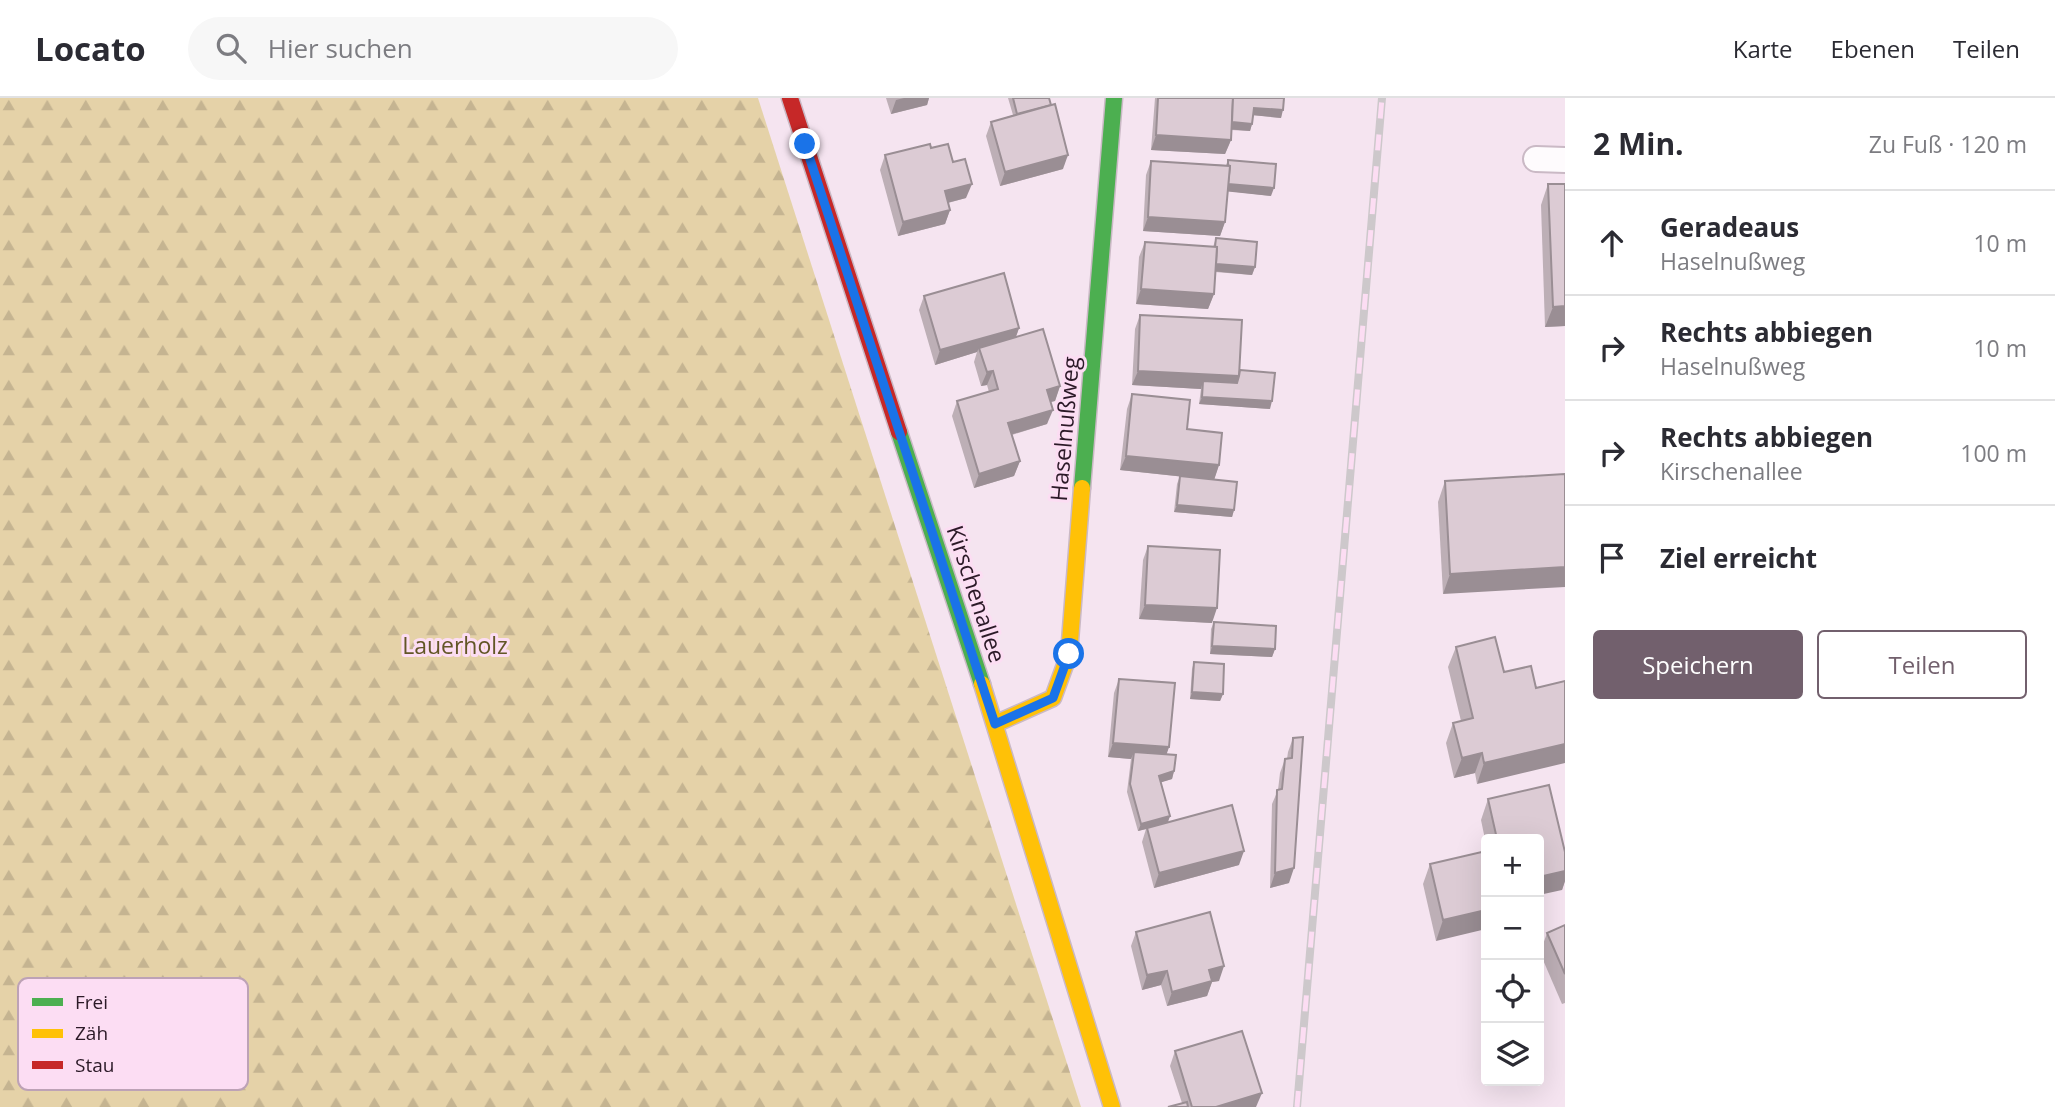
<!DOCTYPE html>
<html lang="de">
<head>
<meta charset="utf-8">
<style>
	body { margin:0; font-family:"Open Sans",sans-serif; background:#f7f7f7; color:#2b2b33 }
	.controls { position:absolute; right:21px; bottom:21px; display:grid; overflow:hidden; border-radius:7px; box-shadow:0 7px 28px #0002 }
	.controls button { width:63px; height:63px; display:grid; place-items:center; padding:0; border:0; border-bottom:2px solid #e1e1e2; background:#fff; color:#2b2b33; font:35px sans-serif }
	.stop { position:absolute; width:21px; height:21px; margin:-16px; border:5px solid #1a73e8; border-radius:50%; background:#fff }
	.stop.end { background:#1a73e8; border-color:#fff; box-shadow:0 2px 7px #0008 }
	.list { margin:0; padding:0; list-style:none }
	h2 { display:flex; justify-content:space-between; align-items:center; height:91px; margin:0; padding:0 28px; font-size:30px }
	h2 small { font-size:23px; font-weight:400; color:#7c7c81 }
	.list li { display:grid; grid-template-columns:46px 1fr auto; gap:21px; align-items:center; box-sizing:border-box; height:105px; padding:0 28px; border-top:2px solid #e1e1e2 }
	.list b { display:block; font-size:26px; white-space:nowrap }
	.list p { margin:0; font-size:23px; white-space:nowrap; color:#7c7c81 }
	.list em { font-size:23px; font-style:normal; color:#7c7c81 }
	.actions { display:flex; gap:14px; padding:21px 28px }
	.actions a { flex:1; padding:16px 0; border:2px solid #72606d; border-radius:7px; text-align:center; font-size:24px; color:#72606d }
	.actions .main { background:#72606d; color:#fff }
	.icon { flex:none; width:38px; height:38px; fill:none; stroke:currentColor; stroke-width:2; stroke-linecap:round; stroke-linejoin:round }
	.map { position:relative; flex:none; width:1565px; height:1009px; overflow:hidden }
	header { display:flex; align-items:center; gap:42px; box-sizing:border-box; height:98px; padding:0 35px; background:#fff; border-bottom:2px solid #e1e1e2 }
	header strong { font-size:33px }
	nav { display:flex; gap:38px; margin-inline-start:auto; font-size:24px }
	.search { width:490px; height:63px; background:#f7f7f7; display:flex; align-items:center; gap:18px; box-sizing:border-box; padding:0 24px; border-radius:38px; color:#7c7c81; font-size:26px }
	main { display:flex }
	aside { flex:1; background:#fff }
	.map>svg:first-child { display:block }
	.forest { fill:url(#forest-firs) }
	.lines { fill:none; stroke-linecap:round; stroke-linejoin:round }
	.lane-casing { stroke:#cab9c5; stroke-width:28 }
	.fast-casing { stroke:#cab9c5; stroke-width:19 }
	.slow-casing { stroke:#cab9c5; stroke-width:19 }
	.jam-casing { stroke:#cab9c5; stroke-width:19 }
	.lane { stroke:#fefbfd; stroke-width:24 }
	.fast { stroke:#4caf50; stroke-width:16 }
	.slow { stroke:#ffc107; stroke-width:16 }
	.jam { stroke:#c62828; stroke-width:16 }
	.rail-casing { stroke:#cdc8cb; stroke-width:8 }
	.rail { stroke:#fcddf3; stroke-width:5; stroke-dasharray:16; stroke-linecap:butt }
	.wall { fill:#bdafb6 }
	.shaded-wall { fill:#9a8e94 }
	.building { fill:#dccbd4; stroke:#9a8e94; stroke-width:2 }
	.route { stroke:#1a73e8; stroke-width:9 }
	.labels { text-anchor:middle; stroke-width:6; stroke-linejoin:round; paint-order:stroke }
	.street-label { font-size:23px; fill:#2b1927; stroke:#fcddf3 }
	.park-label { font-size:23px; fill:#625626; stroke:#fcddf3 }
	.key { fill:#fcddf3; stroke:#bda2b6; stroke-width:2 }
	.key-label { font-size:19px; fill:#2b1927 }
</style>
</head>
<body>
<header>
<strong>Locato</strong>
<div class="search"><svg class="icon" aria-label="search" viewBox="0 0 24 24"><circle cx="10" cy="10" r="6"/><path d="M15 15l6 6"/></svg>Hier suchen</div>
<nav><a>Karte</a><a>Ebenen</a><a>Teilen</a></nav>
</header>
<main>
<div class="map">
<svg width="1565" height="1009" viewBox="0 0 1565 1009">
	<defs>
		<pattern id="forest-firs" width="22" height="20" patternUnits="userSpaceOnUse" patternTransform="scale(1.75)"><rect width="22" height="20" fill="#e5d2a8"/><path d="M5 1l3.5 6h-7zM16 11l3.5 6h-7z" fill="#c5b491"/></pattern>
	</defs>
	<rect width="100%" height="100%" fill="#f5e4f0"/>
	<!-- forest -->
	<polygon class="forest" points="0,0 758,0 1081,1009 0,1009"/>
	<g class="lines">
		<!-- lane casing -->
		<g class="lane-casing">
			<polyline id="lane" points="1536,61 1565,62"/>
		</g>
		<!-- fast casing -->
		<g class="fast-casing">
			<g id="fast">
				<polyline points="899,334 982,586"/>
				<polyline points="1082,390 1114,0"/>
			</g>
		</g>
		<!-- slow casing -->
		<g class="slow-casing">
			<g id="slow">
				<polyline points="982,586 1112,1009"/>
				<polyline points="995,626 1053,600 1069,556 1082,390"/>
			</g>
		</g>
		<!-- jam casing -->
		<g class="jam-casing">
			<polyline id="jam" points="790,0 899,334"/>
		</g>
		<!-- lane -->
		<use href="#lane" class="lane"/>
		<!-- fast -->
		<use href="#fast" class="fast"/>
		<!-- slow -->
		<use href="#slow" class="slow"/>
		<!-- jam -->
		<use href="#jam" class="jam"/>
		<!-- rail casing -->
		<g class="rail-casing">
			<polyline id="rail" points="1297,1009 1382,0"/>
		</g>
		<!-- rail -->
		<use href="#rail" class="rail"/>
	</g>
	<!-- wall -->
	<g class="wall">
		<polygon points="886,0 929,0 927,7 891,16"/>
		<polygon points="1008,0 1049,0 1063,71 1000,88 986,38 991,24 1013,17"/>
		<polygon points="1155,0 1284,0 1281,20 1253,17 1252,26 1250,33 1231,32 1231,42 1225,56 1151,52"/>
		<polygon points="931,50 953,64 966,100 948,105 950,112 945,126 898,138 880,72 885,57"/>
		<polygon points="1228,62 1271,98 1228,93 1225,124 1220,138 1143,133 1146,77 1151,63 1226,67"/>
		<polygon points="1548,86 1565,86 1565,228 1545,229 1541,107"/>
		<polygon points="1216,140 1255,169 1252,177 1215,174 1214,196 1208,211 1136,206 1139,159 1145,144 1213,149"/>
		<polygon points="924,198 1019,230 1016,239 1060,288 1055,303 1050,304 1047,326 1012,337 1020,363 1014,378 974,390 952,318 957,303 989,294 987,287 981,288 974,264 977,254 935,267 919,212"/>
		<polygon points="1140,217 1240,272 1270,311 1199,306 1201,291 1132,287 1135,231"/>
		<polygon points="1132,296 1187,331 1219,367 1214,382 1234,412 1232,419 1174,414 1177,386 1180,378 1203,381 1120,372 1127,311"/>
		<polygon points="1565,376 1443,496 1438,404 1445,383"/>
		<polygon points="1148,448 1212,525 1139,521 1143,462"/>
		<polygon points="1214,524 1275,551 1272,559 1210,556 1211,531"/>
		<polygon points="1456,549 1504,574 1531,568 1477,686 1475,675 1454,680 1446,645 1453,625 1461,623 1448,569"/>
		<polygon points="1194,564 1223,596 1220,603 1190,601 1192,571"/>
		<polygon points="1119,581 1169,649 1166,656 1174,673 1172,681 1161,684 1170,718 1168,724 1239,767 1154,790 1142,744 1146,731 1138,733 1127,694 1131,661 1108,659 1114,595"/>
		<polygon points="1293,640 1289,785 1270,790 1272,706 1278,692 1280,675 1285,661 1287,661 1288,654"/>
		<polygon points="1488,701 1565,754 1565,783 1562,792 1539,741 1486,741 1486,746 1481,722"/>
		<polygon points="1486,753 1436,843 1423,786 1430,766"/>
		<polygon points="1565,827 1565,905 1562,906 1540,855 1547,835"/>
		<polygon points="1136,834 1219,883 1212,884 1207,898 1167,908 1161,887 1142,892 1131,848"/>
		<polygon points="1175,953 1256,1009 1168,1009 1182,1005 1170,968"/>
	</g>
	<!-- shaded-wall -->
	<g class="shaded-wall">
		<polygon points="904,0 929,0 927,7 891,16 896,2"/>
		<polygon points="1254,10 1283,12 1281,20 1251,17"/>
		<polygon points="1229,24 1252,26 1250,33 1226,31"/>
		<polygon points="1156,37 1231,42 1225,56 1151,52"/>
		<polygon points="1068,57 1063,71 1000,88 1005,74"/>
		<polygon points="972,86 966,100 939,107 945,93"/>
		<polygon points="1226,86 1274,90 1271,98 1223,93"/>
		<polygon points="950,112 945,126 898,138 903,124"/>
		<polygon points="1148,119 1225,124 1220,138 1143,133"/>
		<polygon points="1214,166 1255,169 1252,177 1211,173"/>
		<polygon points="1141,191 1214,196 1208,211 1136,206"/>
		<polygon points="1565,208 1565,228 1545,229 1553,209"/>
		<polygon points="1019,230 1014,244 979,250 977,254 935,267 940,252"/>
		<polygon points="993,273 987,287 981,288 987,274"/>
		<polygon points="1138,273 1239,278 1234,292 1203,283 1201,291 1132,287"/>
		<polygon points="1060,288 1055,303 1042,306 1047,292"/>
		<polygon points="1202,299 1272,303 1270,311 1199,306"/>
		<polygon points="1053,312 1047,326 1003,339 1008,325"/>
		<polygon points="1126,358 1219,367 1214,382 1120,372"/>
		<polygon points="1020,363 1014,378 974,390 979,376"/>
		<polygon points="1177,407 1234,412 1232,419 1174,414"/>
		<polygon points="1565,469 1565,489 1443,496 1450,476"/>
		<polygon points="1145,507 1217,510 1212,525 1139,521"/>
		<polygon points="1212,548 1275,551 1272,559 1210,556"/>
		<polygon points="1192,594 1223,596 1220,603 1190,601"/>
		<polygon points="1113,645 1169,649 1164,664 1134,654 1131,661 1108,659"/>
		<polygon points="1565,646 1565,665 1477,686 1484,665"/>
		<polygon points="1482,655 1475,675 1454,680 1462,660"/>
		<polygon points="1174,673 1172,681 1156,686 1159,678"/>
		<polygon points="1170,718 1167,726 1138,733 1141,726"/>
		<polygon points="1244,753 1239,767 1154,790 1159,775"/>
		<polygon points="1294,770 1289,785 1270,790 1275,775"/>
		<polygon points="1565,773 1565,783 1562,792 1539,797 1539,779"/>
		<polygon points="1486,812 1486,831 1436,843 1443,822"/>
		<polygon points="1224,868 1219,883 1212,884 1207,898 1167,908 1172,894 1209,872"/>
		<polygon points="1167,873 1161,887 1142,892 1147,877"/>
		<polygon points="1262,995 1256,1009 1216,1009"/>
	</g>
	<!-- building -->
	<g class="building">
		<polygon points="1013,0 1049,0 1051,7 1017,16"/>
		<polygon points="1158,0 1233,0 1231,42 1156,37"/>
		<polygon points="1233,0 1284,0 1283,12 1254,10 1252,26 1232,24"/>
		<polygon points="1055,6 1068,57 1005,74 991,24"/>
		<polygon points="930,46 931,50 948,46 953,64 965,61 972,86 945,93 950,112 903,124 885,57"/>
		<polygon points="1228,62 1276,66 1274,90 1228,86 1230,68 1228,67"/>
		<polygon points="1151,63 1230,68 1225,124 1148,119"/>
		<polygon points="1548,86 1565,86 1565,208 1553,209"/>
		<polygon points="1216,140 1257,144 1255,169 1216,166 1217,149 1215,149"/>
		<polygon points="1145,144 1217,149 1214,196 1141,191"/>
		<polygon points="1004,175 1019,230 940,252 924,198"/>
		<polygon points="1140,217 1242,222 1239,278 1138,273"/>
		<polygon points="1043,231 1060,288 1047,292 1053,312 1008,325 1020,363 979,376 957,303 998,291 993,273 987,274 979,250"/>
		<polygon points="1240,272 1275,275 1272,303 1202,299 1203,283 1237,285 1239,278"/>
		<polygon points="1132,296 1190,302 1187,331 1222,335 1219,367 1126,358"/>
		<polygon points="1565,376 1565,469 1450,476 1445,383"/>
		<polygon points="1180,378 1237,384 1234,412 1177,407"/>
		<polygon points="1148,448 1220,452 1217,510 1145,507"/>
		<polygon points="1214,524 1276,528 1275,551 1212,548"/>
		<polygon points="1495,539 1504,574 1531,568 1536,590 1565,583 1565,646 1484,665 1482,655 1462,660 1453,625 1473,620 1456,549"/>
		<polygon points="1194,564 1224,566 1223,596 1192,594"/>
		<polygon points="1119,581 1175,585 1169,649 1113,645"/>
		<polygon points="1303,639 1294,770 1275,775 1277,692 1282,691 1285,661 1292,660 1293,640"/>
		<polygon points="1134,654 1176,657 1174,673 1159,678 1170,718 1141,726 1130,686"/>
		<polygon points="1549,687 1565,754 1565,773 1539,779 1539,741 1497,741 1488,701"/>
		<polygon points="1232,707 1244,753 1159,775 1147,730"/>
		<polygon points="1486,753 1486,812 1443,822 1430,766"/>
		<polygon points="1210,814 1224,868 1209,872 1212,883 1172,894 1167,873 1147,877 1136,834"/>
		<polygon points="1565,827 1565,876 1547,835"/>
		<polygon points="1242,933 1262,995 1216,1009 1192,1009 1175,953"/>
		<polygon points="1187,1004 1188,1009 1168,1009"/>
	</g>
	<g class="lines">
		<!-- route -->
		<polyline class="route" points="805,46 995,626 1053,600 1069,556"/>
	</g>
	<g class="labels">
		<!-- street labels -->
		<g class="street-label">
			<text transform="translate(1065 331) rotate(-85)" y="8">Haselnußweg</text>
			<text transform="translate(976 496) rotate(72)" y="8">Kirschenallee</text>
		</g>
		<!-- park labels -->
		<g class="park-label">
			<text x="455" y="556">Lauerholz</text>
		</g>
	</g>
	<!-- legend -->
	<rect x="18" y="880" width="230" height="112" rx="10" class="key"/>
	<rect x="32" y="900" width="31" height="8" fill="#4caf50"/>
	<rect x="32" y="931" width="31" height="9" fill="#ffc107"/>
	<rect x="32" y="963" width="31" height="8" fill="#c62828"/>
	<g class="key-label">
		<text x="75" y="911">Frei</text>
		<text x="75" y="942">Zäh</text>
		<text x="75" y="974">Stau</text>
	</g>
</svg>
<div class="controls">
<button>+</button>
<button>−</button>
<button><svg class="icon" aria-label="locate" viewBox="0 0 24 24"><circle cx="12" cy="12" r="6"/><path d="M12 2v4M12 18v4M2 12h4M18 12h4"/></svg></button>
<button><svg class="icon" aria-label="layers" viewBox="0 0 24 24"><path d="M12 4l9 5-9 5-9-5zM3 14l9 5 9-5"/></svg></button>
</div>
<div class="stop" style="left:1069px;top:556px"></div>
<div class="stop end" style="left:805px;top:46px"></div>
</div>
<aside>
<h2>2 Min.<small>Zu Fuß · 120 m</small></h2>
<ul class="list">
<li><svg class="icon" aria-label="ahead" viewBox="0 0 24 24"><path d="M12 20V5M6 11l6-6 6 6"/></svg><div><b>Geradeaus</b><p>Haselnußweg</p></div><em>10 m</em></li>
<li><svg class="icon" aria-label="right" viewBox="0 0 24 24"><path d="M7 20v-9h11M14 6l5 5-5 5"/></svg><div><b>Rechts abbiegen</b><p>Haselnußweg</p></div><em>10 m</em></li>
<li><svg class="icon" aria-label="right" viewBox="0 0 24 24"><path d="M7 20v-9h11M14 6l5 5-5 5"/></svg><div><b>Rechts abbiegen</b><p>Kirschenallee</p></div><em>100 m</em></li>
<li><svg class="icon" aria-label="arrive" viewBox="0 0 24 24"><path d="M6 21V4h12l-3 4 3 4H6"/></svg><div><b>Ziel erreicht</b></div></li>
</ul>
<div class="actions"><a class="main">Speichern</a><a>Teilen</a></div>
</aside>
</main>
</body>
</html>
